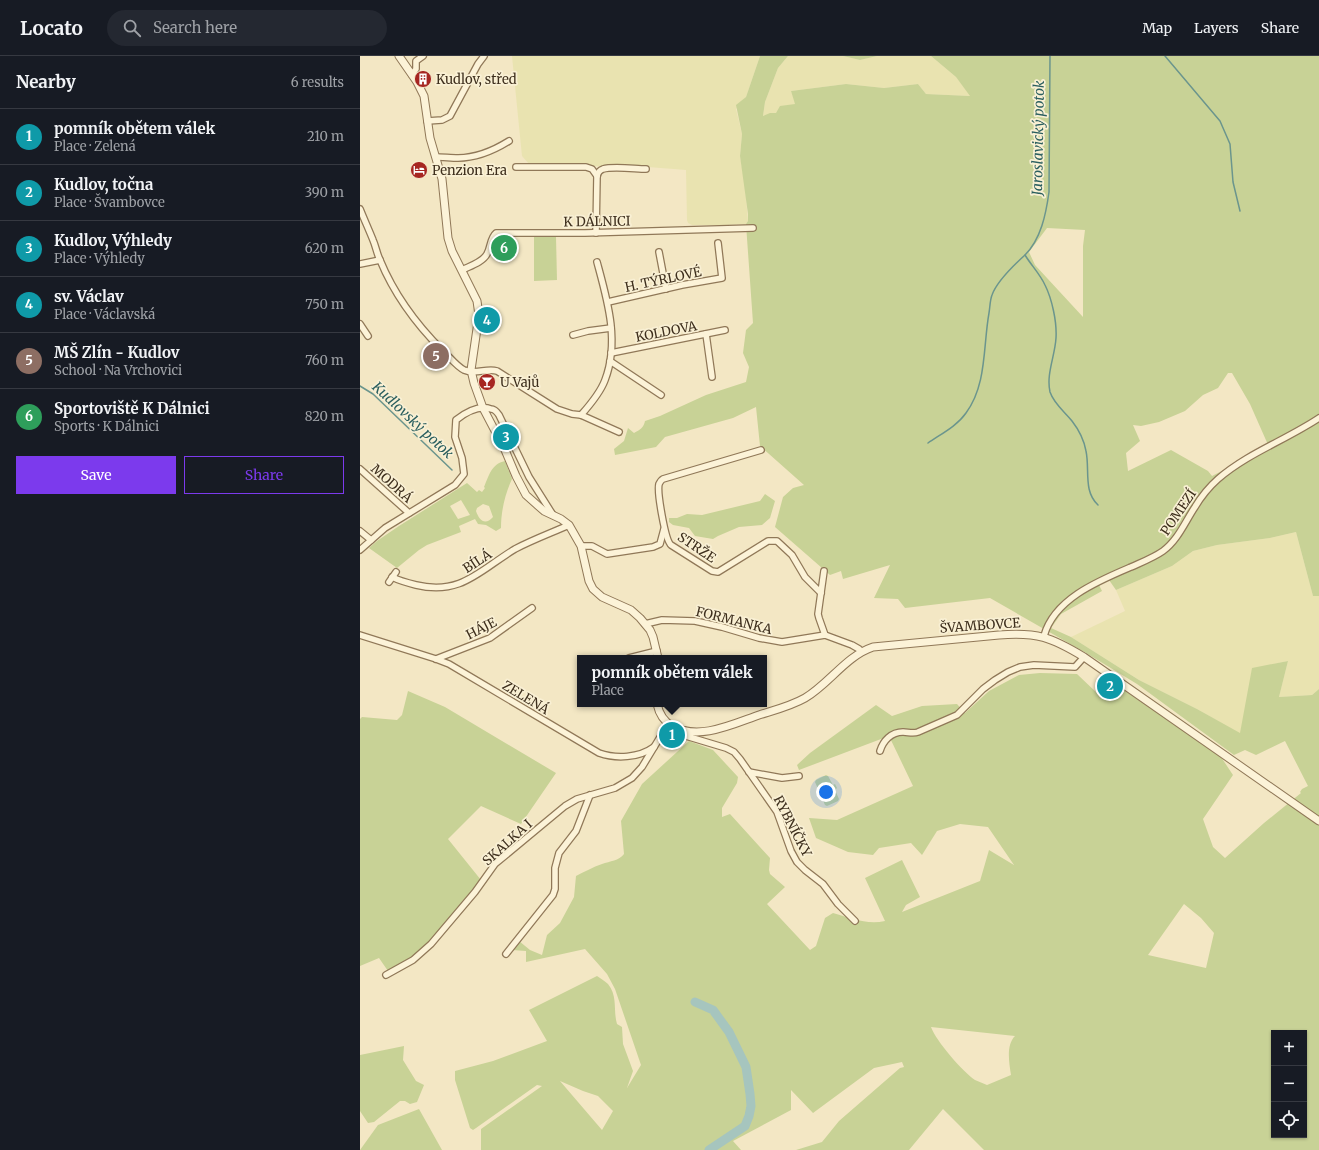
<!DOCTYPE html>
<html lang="en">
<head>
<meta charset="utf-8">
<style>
	body { margin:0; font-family:Merriweather,serif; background:#242831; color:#f1f3f6 }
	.controls { position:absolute; right:12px; bottom:12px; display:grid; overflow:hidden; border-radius:0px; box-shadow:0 1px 3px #0004 }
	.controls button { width:36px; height:36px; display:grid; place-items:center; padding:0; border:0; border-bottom:1px solid #363941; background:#171b24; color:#f1f3f6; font:20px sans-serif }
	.you { position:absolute; left:466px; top:736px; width:14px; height:14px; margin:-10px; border:3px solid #fff; border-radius:50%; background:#1a73e8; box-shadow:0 0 0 6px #1a73e833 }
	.badge { display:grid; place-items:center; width:26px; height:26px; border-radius:50%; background:#7c3aed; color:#fff; font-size:13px; font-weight:700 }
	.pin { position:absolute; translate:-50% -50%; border:2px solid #fff; box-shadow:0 1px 4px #0006 }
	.popup { position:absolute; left:217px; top:599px; width:190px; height:52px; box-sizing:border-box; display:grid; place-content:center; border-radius:0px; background:#171b24; filter:drop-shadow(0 1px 3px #0005); font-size:13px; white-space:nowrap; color:#9ea1a6 }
	.popup b { font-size:15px; color:#f1f3f6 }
	.popup::after { content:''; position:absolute; left:50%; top:100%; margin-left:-8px; border:8px solid transparent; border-top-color:#171b24 }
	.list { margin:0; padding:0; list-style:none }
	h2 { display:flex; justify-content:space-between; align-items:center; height:52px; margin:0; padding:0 16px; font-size:17px }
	h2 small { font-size:13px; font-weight:400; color:#9ea1a6 }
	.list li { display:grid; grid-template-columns:26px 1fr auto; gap:12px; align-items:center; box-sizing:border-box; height:56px; padding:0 16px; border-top:1px solid #363941 }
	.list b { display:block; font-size:15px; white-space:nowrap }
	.list p { margin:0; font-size:13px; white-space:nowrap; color:#9ea1a6 }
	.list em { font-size:13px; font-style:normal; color:#9ea1a6 }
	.actions { display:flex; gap:8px; padding:12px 16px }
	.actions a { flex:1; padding:9px 0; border:1px solid #7c3aed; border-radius:0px; text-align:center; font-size:14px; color:#7c3aed }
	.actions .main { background:#7c3aed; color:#fff }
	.icon { flex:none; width:22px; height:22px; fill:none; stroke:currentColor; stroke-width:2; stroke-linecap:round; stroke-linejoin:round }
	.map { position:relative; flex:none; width:959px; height:1094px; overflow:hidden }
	header { display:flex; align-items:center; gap:24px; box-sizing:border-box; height:56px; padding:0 20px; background:#171b24; border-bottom:1px solid #363941 }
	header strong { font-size:19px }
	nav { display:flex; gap:22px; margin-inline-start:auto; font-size:14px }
	.search { width:280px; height:36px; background:#242831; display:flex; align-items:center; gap:10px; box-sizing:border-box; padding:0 14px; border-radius:22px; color:#9ea1a6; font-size:15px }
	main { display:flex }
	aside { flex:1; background:#171b24 }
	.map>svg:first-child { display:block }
	.farmland { fill:#e9e3b0 }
	.green { fill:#c8d296; fill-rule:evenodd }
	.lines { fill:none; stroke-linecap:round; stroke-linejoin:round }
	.stream { stroke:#6b958d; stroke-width:1.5 }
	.river { stroke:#a6c5be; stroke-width:9 }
	.minor-casing { stroke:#907858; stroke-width:8 }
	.tertiary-casing { stroke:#907858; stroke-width:9 }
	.minor { stroke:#fcf3d8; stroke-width:5.5 }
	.tertiary { stroke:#fcf3d8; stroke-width:7 }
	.labels { text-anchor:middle; stroke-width:3.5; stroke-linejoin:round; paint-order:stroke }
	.poi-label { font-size:13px; fill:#3e2f1d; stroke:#f9f0d4; text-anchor:start }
	.street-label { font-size:13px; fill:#3e2f1d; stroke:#f9f0d4 }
	.water-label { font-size:14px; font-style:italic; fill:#2b5f5f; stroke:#f9f0d4 }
</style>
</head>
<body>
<header>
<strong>Locato</strong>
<div class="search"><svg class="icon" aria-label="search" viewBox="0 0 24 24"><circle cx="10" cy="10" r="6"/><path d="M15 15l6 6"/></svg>Search here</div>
<nav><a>Map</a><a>Layers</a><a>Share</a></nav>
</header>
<main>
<aside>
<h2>Nearby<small>6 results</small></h2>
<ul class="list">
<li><span class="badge" style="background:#0f9aa8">1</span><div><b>pomník obětem válek</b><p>Place · Zelená</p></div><em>210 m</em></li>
<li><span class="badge" style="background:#0f9aa8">2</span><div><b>Kudlov, točna</b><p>Place · Švambovce</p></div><em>390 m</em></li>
<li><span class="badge" style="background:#0f9aa8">3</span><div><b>Kudlov, Výhledy</b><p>Place · Výhledy</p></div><em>620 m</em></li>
<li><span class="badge" style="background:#0f9aa8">4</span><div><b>sv. Václav</b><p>Place · Václavská</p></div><em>750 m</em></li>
<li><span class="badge" style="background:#8d6e63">5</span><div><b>MŠ Zlín - Kudlov</b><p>School · Na Vrchovici</p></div><em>760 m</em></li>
<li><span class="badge" style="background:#2e9e5b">6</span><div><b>Sportoviště K Dálnici</b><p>Sports · K Dálnici</p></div><em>820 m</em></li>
</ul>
<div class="actions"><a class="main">Save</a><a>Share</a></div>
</aside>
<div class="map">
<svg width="959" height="1094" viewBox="0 0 959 1094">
	<rect width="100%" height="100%" fill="#f3e7c4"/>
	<!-- farmland -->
	<g class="farmland">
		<polygon points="152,0 400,0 386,41 376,53 382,78 380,100 385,129 388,165 386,168 364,169 332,169 328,167 327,164 326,114 288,111 170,109 162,100"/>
		<polygon points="428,0 483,0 500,4 517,0 571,0 596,21 611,40 566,38 558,28 524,32 486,28 431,35 436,48 416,57 403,60 405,46 418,12"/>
		<polygon points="936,476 953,540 959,540 959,633 952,639 919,641 928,605 914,608 880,678 837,653 779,624 711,581 765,555 756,534 812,510 833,495 857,489 910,482"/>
	</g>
	<!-- green -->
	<g class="green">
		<path d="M400 0H428L418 12 405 46 403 60 410 57H416L420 50 435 48 431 35 486 28 524 32 558 28 566 38 610 40 596 21 571 0H959V540H953L936 476 910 482 857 489 833 495 812 510 756 534 749 524 739 529 742 535 701 558 691 572 711 581 779 624 837 653 880 677 892 612 928 605 919 641 952 639 959 633V1094H624L583 1053 549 1094H436L462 1086 479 1065 540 1012 544 1011 542 1006 514 1012 453 1057 431 1034V1054L373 1085 381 1094H121V1073L182 1030 177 1029 116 1072 113 1074 110 1072 95 1024V1015L133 1005 187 985 169 954 237 920C241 923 245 925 248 928 258 940 253 955 257 968L262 971 263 988 273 1015 267 1032 281 1009 255 933 247 918 225 893 166 906V895L152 894 159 885 170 894 182 899 187 879 200 867 214 841 216 820C224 816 233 811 242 808 250 805 259 805 264 798L261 765 282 728 329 685 353 694 378 721 377 727 362 752V761L370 758 410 802 409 814 410 818 425 831 407 848 450 894 456 890 465 862 473 857C490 862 507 869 525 865L505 822 542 804 560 841 546 849 542 856 620 825 629 794 654 809 628 771 600 768 577 775 562 799 551 787 519 792 513 799 488 796 456 782 449 762 477 764 553 730 529 680 439 714 437 709 450 697 516 649 532 660 562 650 597 648 605 657 629 635 659 619 680 617 717 618 738 638 761 632 861 701 873 719 843 763 853 791 865 802 904 767 941 737 940 736 942 733 948 730 925 685 896 699 885 694 874 699 777 628 726 597 630 542 545 552 538 543 514 542 530 509 483 523 481 515 470 519 415 471 423 441 433 432 444 429 400 390 396 351 373 362 305 381 296 391 255 399 254 393 264 385 268 372 274 377C280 374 284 371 285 365L300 360 346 339 386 326 389 311 383 297 386 274 393 267 386 168 388 165V158L380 100 382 78 376 49 386 41ZM687 172 725 174 723 190V261L675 209 669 196ZM868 317H872L890 348 909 391 852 420 848 415 811 394 768 415 766 397 780 385 773 369 781 370 799 366 825 355 843 339 858 332ZM824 848 841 862 854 877 846 912 788 899ZM571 971 655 980C646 989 649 1006 651 1019L627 1029C623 1027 619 1026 615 1024 603 1016 576 985 571 971ZM914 977H944V1079H914ZM200 1025 223 1035 238 1040 253 1055 242 1074Z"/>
		<polygon points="483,0 517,0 500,4"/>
		<polygon points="174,178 194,179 196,181 197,224 174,225"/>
		<polygon points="148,179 151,201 138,203 137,182 138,180"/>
		<path d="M145 405 152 423C145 438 141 455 141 472L136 475 126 469 118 468 115 463 99 470 101 476 67 489 59 494 37 512 9 492 17 485 39 470 107 427 117 436 119 434 122 436 125 432 124 431C129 420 131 408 145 405ZM101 444 110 459 98 463 90 450ZM123 448 129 450 133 461C125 470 119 464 116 455L117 452Z"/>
		<polygon points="405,438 415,445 410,462 402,469 379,471 358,480 353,483 335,480 329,472 313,469 309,466 309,462 317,462 327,458 342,459 400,445"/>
		<polygon points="48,635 85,651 196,717 161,768 121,750 88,783 121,824 71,886 52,903 28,915 19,902 0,910 0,663 2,661 37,664 42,659"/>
		<polygon points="466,719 468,720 473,729 475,728 477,732 475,734 479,743 478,745 467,750 465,749 455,726 456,724"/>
		<polygon points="44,990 43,1004 56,1025 64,1029 57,1046 50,1048 45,1045 40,1045 14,1066 8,1067 0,1055 0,999"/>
		<polygon points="59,1053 82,1094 0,1094 18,1069"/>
	</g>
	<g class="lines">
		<!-- stream -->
		<g class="stream">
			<path d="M690 0 689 136C686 158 681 183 665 199 671 209 680 218 685 229 692 243 697 266 696 282 695 300 686 318 690 336 694 348 705 356 712 365 719 374 724 384 726 395 730 414 723 435 738 449"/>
			<polyline points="805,0 860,65 870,88 873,126 880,155"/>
			<polyline points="0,330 13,338 92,414"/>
			<path d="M568 387C581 378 597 370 606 357 627 329 623 290 629 257 630 251 630 244 632 239 637 225 654 209 665 199"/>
		</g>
		<!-- river -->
		<polyline class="river" points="335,946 353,954 369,976 386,1011 390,1038 391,1050 389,1060 385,1070 349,1094"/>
		<!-- minor casing -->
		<g class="minor-casing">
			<g id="minor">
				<polyline points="52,19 56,13 56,5 63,0"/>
				<polyline points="67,65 82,64 90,60 118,8 124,0"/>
				<path d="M76 101C83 101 91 102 98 102 117 102 133 95 149 85"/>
				<polyline points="156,111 226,111 232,113 237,120"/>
				<path d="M0 153C4 163 9 174 13 184 16 191 17 198 20 204 34 238 56 268 82 294 89 300 96 310 104 314 115 319 126 312 137 315L197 353 212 358 221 359 259 376"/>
				<path d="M236 177 237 120C238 116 240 114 243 113 253 110 276 113 286 113"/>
				<polyline points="299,196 306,233"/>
				<polyline points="0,208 20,204"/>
				<path d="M102 214C110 210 123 206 127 198 131 191 130 182 136 177H225L393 172"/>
				<polyline points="248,246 322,229 362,222 358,187"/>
				<polyline points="0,268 8,280"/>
				<polyline points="346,278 352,321"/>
				<polyline points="213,279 228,275 251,272"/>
				<polyline points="251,297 365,274"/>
				<polyline points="250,305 301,339"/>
				<path d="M221 359C229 350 241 335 245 324 260 285 247 243 237 206"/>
				<path d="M401 394 303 423C301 424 300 426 299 428 297 436 305 484 311 489L352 515 358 516 408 485H417L432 499 445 521 461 537"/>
				<polyline points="0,413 49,457"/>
				<polyline points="0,475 11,484"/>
				<polyline points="221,490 232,490 247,498 293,491 300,488 304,473"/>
				<path d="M0 494 25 472 95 429 104 418 102 402 95 381 96 364C105 357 119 349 131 353 135 353 137 356 139 359L169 421 193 459"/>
				<polyline points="464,515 458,558 459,562 465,579"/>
				<path d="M32 521C40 525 48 527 56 529 101 540 120 514 155 493 172 484 191 477 209 469"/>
				<polyline points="29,526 36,516"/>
				<polyline points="285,568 302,564 335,565 362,571 399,582 422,586 465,579 492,589 499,593 502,596"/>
				<path d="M0 579 76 603 89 608 239 697C256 703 279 702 294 691"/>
				<path d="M684 580C694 543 738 525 771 511 782 506 793 502 803 495 818 484 825 466 835 451 841 441 849 431 858 423 888 397 926 384 959 362"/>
				<polyline points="269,602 297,595"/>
				<polyline points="76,603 130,582 172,552"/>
				<polyline points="324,674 326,680 366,692 374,696 380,703 417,756 431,795 437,806 445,814 463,828 478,848 495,865"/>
				<path d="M520 695C523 685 531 676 543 676 548 676 553 678 558 676L597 659 623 633 635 624 648 616 660 611 674 609 715 611 724 601"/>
				<polyline points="389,716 422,722 439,720"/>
				<polyline points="146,898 193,839 195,833 195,812 199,797 216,775 230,739"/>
				<polyline points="26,919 53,904 71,888 115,836 135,808 205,750 217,743 255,732 272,722 282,711 308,668"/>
			</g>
		</g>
		<!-- tertiary casing -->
		<g class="tertiary-casing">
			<g id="tertiary">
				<polyline points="39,0 57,26 64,40 70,82 82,123 88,182 92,195 117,245 119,259 111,314 114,327 123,352 145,394 156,420 166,439 184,455 201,463 209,469 221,490 229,525 233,533 242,541 271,554 280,562 290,574 293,581 298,602"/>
				<path d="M297 648C299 657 303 665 312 670 339 685 373 668 399 659 415 654 431 650 445 642 469 628 486 600 513 591L639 579C677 576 691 581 724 601L959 765"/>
			</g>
		</g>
		<!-- minor -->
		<use href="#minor" class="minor"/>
		<!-- tertiary -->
		<use href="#tertiary" class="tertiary"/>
	</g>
	<!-- icons -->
	<defs>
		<g id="building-disc" transform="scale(0.9)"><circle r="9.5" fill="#a62621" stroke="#f9f0d4"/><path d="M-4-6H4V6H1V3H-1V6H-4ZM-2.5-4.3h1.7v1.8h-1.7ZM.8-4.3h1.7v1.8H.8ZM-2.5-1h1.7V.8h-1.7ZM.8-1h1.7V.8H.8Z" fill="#fff"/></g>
		<g id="hotel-disc" transform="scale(0.9)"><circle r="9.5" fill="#a62621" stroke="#f9f0d4"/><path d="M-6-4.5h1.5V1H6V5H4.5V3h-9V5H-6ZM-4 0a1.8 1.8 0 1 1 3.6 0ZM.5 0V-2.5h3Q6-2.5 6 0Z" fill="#fff"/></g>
		<g id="bar-disc" transform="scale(0.9)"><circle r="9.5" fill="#a62621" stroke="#f9f0d4"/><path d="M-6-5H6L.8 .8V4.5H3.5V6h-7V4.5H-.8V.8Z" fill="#fff"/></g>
	</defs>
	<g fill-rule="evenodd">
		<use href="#building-disc" x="63" y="23"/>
		<use href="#hotel-disc" x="59" y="114"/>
		<use href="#bar-disc" x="127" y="326"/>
	</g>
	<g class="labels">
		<!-- poi labels -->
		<g class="poi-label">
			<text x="76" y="28">Kudlov, střed</text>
			<text x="72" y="119">Penzion Era</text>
			<text x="140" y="331">U Vajů</text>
		</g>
		<!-- street labels -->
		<g class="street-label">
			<text transform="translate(237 165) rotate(-1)" y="5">K DÁLNICI</text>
			<text transform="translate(303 223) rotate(-12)" y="5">H. TÝRLOVÉ</text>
			<text transform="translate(306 275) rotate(-11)" y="5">KOLDOVA</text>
			<text transform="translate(32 427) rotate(42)" y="5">MODRÁ</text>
			<text transform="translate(818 456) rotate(-56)" y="5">POMEZÍ</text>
			<text transform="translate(337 491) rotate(34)" y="5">STRŽE</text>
			<text transform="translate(117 505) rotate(-33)" y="5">BÍLÁ</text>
			<text transform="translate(374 564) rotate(14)" y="5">FORMANKA</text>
			<text transform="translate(620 569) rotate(-4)" y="5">ŠVAMBOVCE</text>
			<text transform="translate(121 572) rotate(-27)" y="5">HÁJE</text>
			<text transform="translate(166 641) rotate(31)" y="5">ZELENÁ</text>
			<text transform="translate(433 770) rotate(63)" y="5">RYBNÍČKY</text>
			<text transform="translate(147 786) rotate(-42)" y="5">SKALKA I</text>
		</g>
		<!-- water labels -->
		<g class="water-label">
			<text transform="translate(678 82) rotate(-89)" y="5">Jaroslavický potok</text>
			<text transform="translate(53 364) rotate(43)" y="5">Kudlovský potok</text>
		</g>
	</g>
</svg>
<div class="controls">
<button>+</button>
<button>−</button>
<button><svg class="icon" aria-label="locate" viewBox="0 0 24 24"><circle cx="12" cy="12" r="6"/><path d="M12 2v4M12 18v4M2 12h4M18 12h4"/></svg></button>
</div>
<div class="you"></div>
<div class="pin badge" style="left:312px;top:679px;background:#0f9aa8">1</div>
<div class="popup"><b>pomník obětem válek</b>Place</div>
<div class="pin badge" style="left:750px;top:630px;background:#0f9aa8">2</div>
<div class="pin badge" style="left:146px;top:381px;background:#0f9aa8">3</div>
<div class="pin badge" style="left:127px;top:264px;background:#0f9aa8">4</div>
<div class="pin badge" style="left:76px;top:300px;background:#8d6e63">5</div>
<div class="pin badge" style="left:144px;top:192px;background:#2e9e5b">6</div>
</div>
</main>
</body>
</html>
